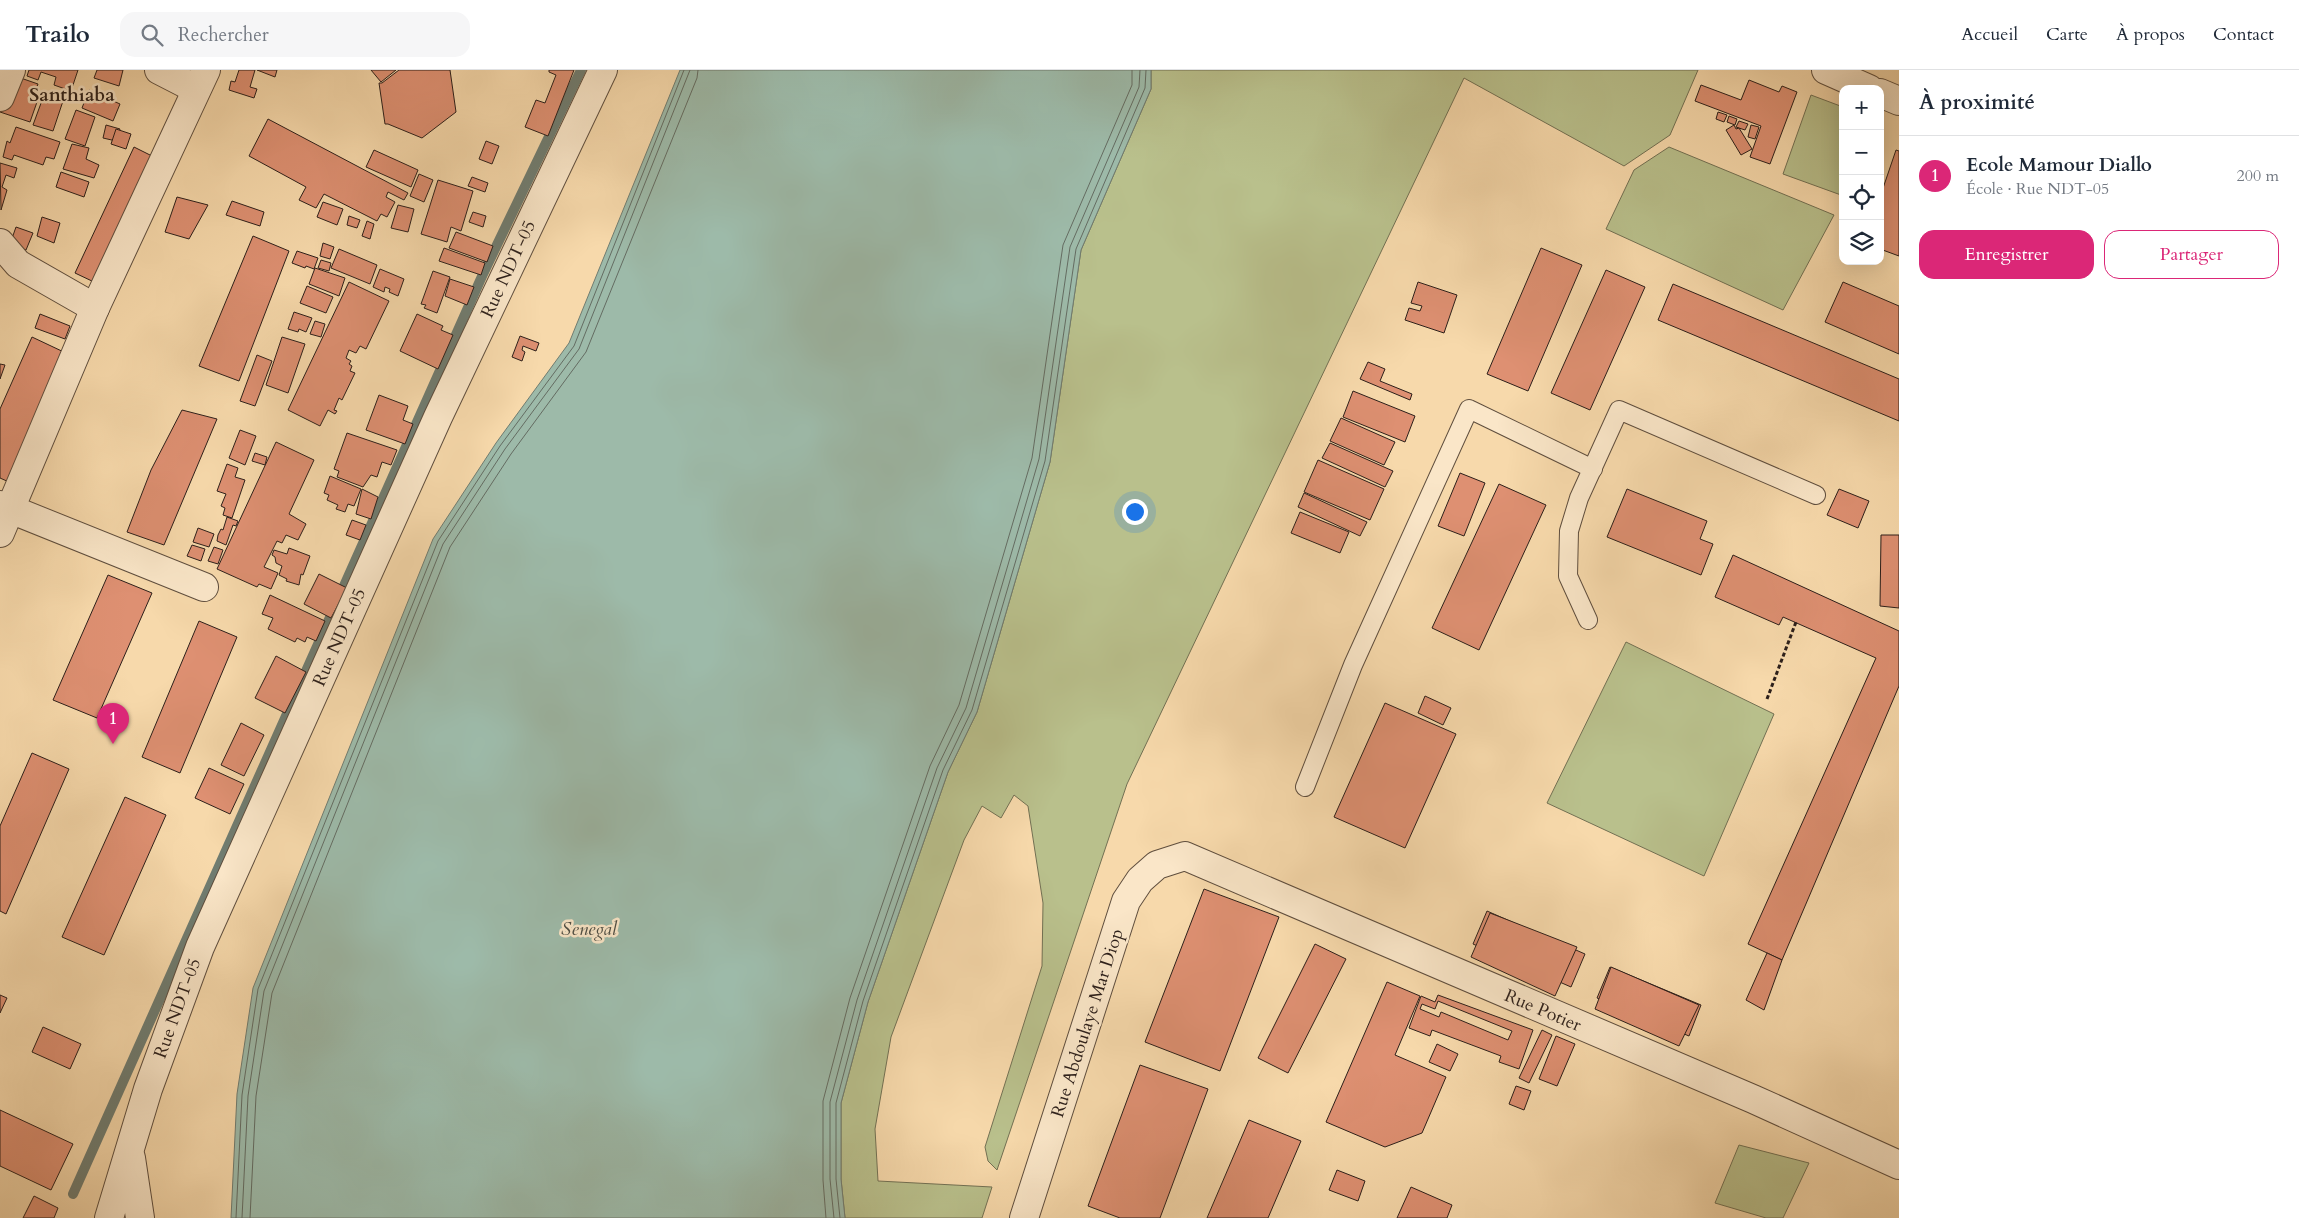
<!DOCTYPE html>
<html lang="fr">
<head>
<meta charset="utf-8">
<style>
	body { margin:0; font-family:Cardo,serif; background:#f6f6f7; color:#1f2937 }
	.controls { position:absolute; right:15px; top:15px; display:grid; overflow:hidden; border-radius:10px; box-shadow:0 5px 20px #0002 }
	.controls button { width:45px; height:45px; display:grid; place-items:center; padding:0; border:0; border-bottom:1px solid #e0e1e3; background:#fff; color:#1f2937; font:25px sans-serif }
	.you { position:absolute; left:1134px; top:441px; width:18px; height:18px; margin:-12px; border:4px solid #fff; border-radius:50%; background:#1a73e8; box-shadow:0 0 0 8px #1a73e833 }
	.badge { display:grid; place-items:center; width:32px; height:32px; border-radius:50%; background:#db2777; color:#fff; font-size:16px; font-weight:700 }
	.pin { position:absolute; translate:-50% -41px; filter:drop-shadow(0 1px 2px #0008) }
	.pin::after { content:''; position:absolute; top:26px; width:18px; height:15px; background:inherit; clip-path:polygon(0 0,100% 0,50% 100%) }
	.list { margin:0; padding:0; list-style:none }
	h2 { display:flex; justify-content:space-between; align-items:center; height:65px; margin:0; padding:0 20px; font-size:21px }
	h2 small { font-size:16px; font-weight:400; color:#747a83 }
	.list li { display:grid; grid-template-columns:32px 1fr auto; gap:15px; align-items:center; box-sizing:border-box; height:80px; padding:0 20px; border-top:1px solid #e0e1e3 }
	.list b { display:block; font-size:19px; white-space:nowrap }
	.list p { margin:0; font-size:16px; white-space:nowrap; color:#747a83 }
	.list em { font-size:16px; font-style:normal; color:#747a83 }
	.actions { display:flex; gap:10px; padding:15px 20px }
	.actions a { flex:1; padding:11px 0; border:1px solid #db2777; border-radius:15px; text-align:center; font-size:18px; color:#db2777 }
	.actions .main { background:#db2777; color:#fff }
	.icon { flex:none; width:28px; height:28px; fill:none; stroke:currentColor; stroke-width:2; stroke-linecap:round; stroke-linejoin:round }
	.map { position:relative; flex:none; width:1899px; height:1148px; overflow:hidden }
	header { display:flex; align-items:center; gap:30px; box-sizing:border-box; height:70px; padding:0 25px; background:#fff; border-bottom:1px solid #e0e1e3 }
	header strong { font-size:24px }
	nav { display:flex; gap:28px; margin-inline-start:auto; font-size:18px }
	.search { width:350px; height:45px; background:#f6f6f7; display:flex; align-items:center; gap:12px; box-sizing:border-box; padding:0 18px; border-radius:15px; color:#747a83; font-size:19px }
	main { display:flex }
	aside { flex:1; background:#fff }
	.map>svg:first-child { display:block }
	.green { fill:#b9c08c; stroke:#727053 }
	.water { fill:#9dbaa9; stroke:#707c70 }
	.lines { fill:none; stroke-linecap:round; stroke-linejoin:round }
	.shore { stroke:#646c62; stroke-width:1 }
	.stream { stroke:#707c70; stroke-width:10 }
	.building { fill:#de9072; stroke:#2c1f1a; fill-rule:evenodd }
	.lane-casing { stroke:#5f4e3e; stroke-width:20 }
	.street-casing { stroke:#5f4e3e; stroke-width:30 }
	.path { stroke:#2c1f1a; stroke-width:3; stroke-dasharray:4 2.5; stroke-linecap:butt }
	.lane { stroke:#fae6c8; stroke-width:18 }
	.street { stroke:#fae6c8; stroke-width:28 }
	.labels { text-anchor:middle; stroke-width:5; stroke-linejoin:round; paint-order:stroke }
	.street-label { font-size:18px; fill:#2c1f1a; stroke:#fae6c8 }
	.neighbourhood-label { font-size:19px; font-weight:bold; fill:#2c1f1a; stroke:#fae6c8 }
	.water-label { font-size:19px; font-style:italic; fill:#4e4e45; stroke:#fae6c8 }
</style>
</head>
<body>
<header>
<strong>Trailo</strong>
<div class="search"><svg class="icon" aria-label="search" viewBox="0 0 24 24"><circle cx="10" cy="10" r="6"/><path d="M15 15l6 6"/></svg>Rechercher</div>
<nav><a>Accueil</a><a>Carte</a><a>À propos</a><a>Contact</a></nav>
</header>
<main>
<div class="map">
<svg width="1899" height="1148" viewBox="0 0 1899 1148">
	<rect width="100%" height="100%" fill="#f7d9ab"/>
	<filter id="stains"><feTurbulence type="fractalNoise" baseFrequency=".004" numOctaves="4"/><feColorMatrix values="0 0 0 0 .2 0 0 0 0 .09 0 0 0 0 .02 0 0 0 .5 -.17"/></filter>
	<radialGradient id="worn" r=".72"><stop offset=".6" stop-color="#630" stop-opacity="0"/><stop offset="1" stop-color="#630" stop-opacity=".3"/></radialGradient>
	<!-- green -->
	<g class="green">
		<polygon points="1151,0 1698,0 1670,65 1624,96 1464,8 1127,714 997,1100 988,1091 985,1077 1042,896 1043,833 1028,736 1014,725 1001,748 982,736 964,770 891,967 875,1059 878,1111 992,1117 982,1148 845,1148 841,1109 841,1033 868,932 948,702 977,642 1050,392 1081,180 1151,19"/>
		<polygon points="1811,25 1843,37 1843,120 1841,125 1783,104"/>
		<polygon points="1669,77 1834,145 1783,240 1606,159 1634,100"/>
		<polygon points="1626,572 1774,644 1704,806 1547,733"/>
		<polygon points="1739,1075 1809,1093 1783,1148 1766,1148 1715,1133"/>
	</g>
	<!-- water -->
	<polygon class="water" points="680,0 1151,0 1151,19 1081,180 1050,392 977,642 948,702 868,932 841,1033 841,1109 845,1148 231,1148 237,1024 253,918 433,469 496,373 569,273"/>
	<g class="lines">
		<!-- shore -->
		<g class="shore">
			<polyline points="236,1148 242,1025 258,919 438,471 500,376 574,276 684,0"/>
			<polyline points="242,1148 248,1026 264,921 443,474 505,379 579,279 690,0"/>
			<polyline points="250,1148 256,1026 272,923 450,477 511,384 586,282 697,8 698,0"/>
			<polyline points="826,1148 823,1110 823,1031 850,928 930,696 959,635 1032,388 1063,175 1132,15 1132,0"/>
			<polyline points="834,1148 830,1109 830,1032 857,930 937,698 966,638 1039,389 1070,177 1139,17 1140,0"/>
			<polyline points="840,1148 836,1109 836,1033 863,931 943,700 972,640 1045,391 1076,179 1145,18 1146,0"/>
		</g>
		<!-- stream -->
		<polyline class="stream" points="73,1124 483,204 581,0"/>
	</g>
	<!-- building -->
	<g class="building">
		<polygon points="29,0 78,0 71,21 54,15 56,7 41,2 38,10 27,6"/>
		<polygon points="97,0 123,0 119,16 94,8"/>
		<polygon points="239,0 255,0 250,17 257,19 254,28 229,20 231,11 235,12"/>
		<polygon points="257,0 277,0 275,7"/>
		<polygon points="371,0 396,0 381,12"/>
		<polygon points="399,0 450,0 456,42 422,68 388,54 385,54 379,13 382,13"/>
		<polygon points="549,0 574,0 548,66 525,57 536,30 545,33 556,5 549,2"/>
		<polygon points="12,5 38,14 32,31 37,32 30,52 0,42"/>
		<polygon points="1749,10 1779,22 1782,16 1797,22 1770,94 1750,87 1761,56 1695,31 1701,15 1741,30"/>
		<polygon points="89,20 120,34 113,51 82,38"/>
		<polygon points="44,25 63,31 53,61 33,55"/>
		<polygon points="76,40 95,47 85,76 65,69"/>
		<polygon points="1718,42 1727,45 1724,52 1716,49"/>
		<polygon points="1729,46 1737,49 1735,55 1727,52"/>
		<polygon points="268,49 408,123 404,130 388,122 386,127 395,132 387,147 381,144 377,151 324,124 316,138 299,130 306,117 249,86"/>
		<polygon points="1739,51 1748,54 1745,60 1736,57"/>
		<polygon points="106,55 120,59 116,71 103,68"/>
		<polygon points="1734,55 1736,59 1739,58 1752,79 1741,85 1726,60"/>
		<polygon points="1751,55 1759,57 1755,69 1748,67"/>
		<polygon points="16,57 60,72 54,89 46,87 43,95 14,85 12,90 3,87 7,71 10,73"/>
		<polygon points="116,59 131,64 126,79 111,74"/>
		<polygon points="486,71 499,76 492,94 479,89"/>
		<polygon points="72,74 89,78 86,89 99,95 94,108 63,99"/>
		<polygon points="134,77 152,86 94,212 75,203"/>
		<polygon points="374,80 418,100 411,117 366,97"/>
		<polygon points="1896,80 1899,81 1899,186 1880,179 1880,127"/>
		<polygon points="0,93 17,98 14,108 6,105 2,117 7,120 1,140"/>
		<polygon points="61,102 89,112 84,127 56,117"/>
		<polygon points="419,104 433,110 424,132 410,126"/>
		<polygon points="472,107 488,113 485,122 468,116"/>
		<polygon points="438,110 473,121 461,161 451,157 447,172 421,164"/>
		<polygon points="177,127 208,135 189,169 165,162"/>
		<polygon points="232,131 264,142 260,156 226,145"/>
		<polygon points="323,132 343,139 337,155 317,147"/>
		<polygon points="398,135 414,139 408,162 391,158"/>
		<polygon points="473,142 486,146 483,157 469,152"/>
		<polygon points="349,146 360,150 357,158 347,155"/>
		<polygon points="42,147 60,153 54,173 37,166"/>
		<polygon points="367,151 374,154 370,169 362,166"/>
		<polygon points="16,157 33,163 26,180 10,174"/>
		<polygon points="456,162 493,176 487,192 449,178"/>
		<polygon points="253,166 289,181 239,311 199,296"/>
		<polygon points="323,173 334,177 330,189 320,186"/>
		<polygon points="444,178 485,193 481,205 439,191"/>
		<polygon points="1541,178 1582,195 1528,321 1487,304"/>
		<polygon points="339,179 377,195 370,214 331,198"/>
		<polygon points="297,181 318,188 314,199 306,196 305,198 292,193"/>
		<polygon points="321,190 331,193 329,201 318,198"/>
		<polygon points="315,198 345,208 339,226 309,214"/>
		<polygon points="380,199 404,209 398,226 389,222 390,219 385,217 384,222 373,217"/>
		<polygon points="1606,200 1645,217 1590,340 1551,323"/>
		<polygon points="433,201 450,207 437,243 424,238 426,235 421,234"/>
		<polygon points="450,209 474,217 467,235 445,226"/>
		<polygon points="349,212 389,231 366,279 360,276 356,283 349,280 346,288 351,291 349,294 352,296 350,301 355,303 342,330 339,328 334,340 337,341 335,344 328,340 320,356 288,340"/>
		<polygon points="1418,212 1457,225 1444,263 1405,250 1409,238 1420,241 1422,236 1411,233"/>
		<polygon points="1843,212 1899,236 1899,284 1825,252"/>
		<polygon points="1673,214 1899,309 1899,351 1658,250"/>
		<polygon points="307,216 333,227 326,243 300,233"/>
		<polygon points="294,242 312,248 306,262 299,259 298,262 288,259"/>
		<polygon points="40,244 70,256 65,269 35,258"/>
		<polygon points="417,244 443,256 441,260 453,265 438,299 400,281"/>
		<polygon points="315,251 325,254 321,267 310,264"/>
		<polygon points="520,266 539,273 536,281 523,276 522,280 525,282 522,291 512,287"/>
		<polygon points="32,267 68,284 9,412 0,408 0,339"/>
		<polygon points="282,267 305,274 288,323 266,315"/>
		<polygon points="257,285 272,291 255,336 240,331"/>
		<polygon points="1368,292 1385,299 1380,311 1412,324 1410,330 1360,309"/>
		<polygon points="0,294 5,295 0,309"/>
		<polygon points="1353,321 1415,346 1405,372 1343,347"/>
		<polygon points="379,325 408,336 403,350 413,354 405,374 366,360"/>
		<polygon points="182,340 217,349 164,475 127,462 151,400"/>
		<polygon points="1341,348 1395,372 1384,395 1330,371"/>
		<polygon points="240,360 256,366 245,395 229,388"/>
		<polygon points="347,363 397,380 391,395 382,392 377,407 371,405 363,417 337,407 339,401 334,399"/>
		<polygon points="276,372 314,390 289,444 306,454 298,470 286,465 282,473 277,471 264,497 278,503 271,519 259,514 257,517 217,499"/>
		<polygon points="1330,373 1393,401 1385,417 1322,388"/>
		<polygon points="255,383 267,387 265,395 252,391"/>
		<polygon points="1318,390 1384,419 1370,450 1304,422"/>
		<polygon points="227,394 238,398 235,407 245,410 232,448 223,445 225,438 221,436 226,424 217,421"/>
		<polygon points="1460,403 1485,413 1464,466 1438,456"/>
		<polygon points="330,406 361,419 354,436 348,434 345,442 336,439 338,435 327,430 329,425 324,423"/>
		<polygon points="1499,414 1546,435 1479,580 1432,558"/>
		<polygon points="362,419 378,427 371,449 356,444"/>
		<polygon points="1627,419 1707,451 1700,469 1713,474 1701,505 1607,467"/>
		<polygon points="1839,419 1869,431 1858,458 1827,445"/>
		<polygon points="1304,423 1367,452 1360,466 1298,437"/>
		<polygon points="1300,442 1349,462 1340,483 1291,463"/>
		<polygon points="227,447 238,451 236,456 233,455 226,475 217,471 218,465 221,459 223,460"/>
		<polygon points="352,450 366,455 360,470 346,465"/>
		<polygon points="198,458 214,464 209,477 193,472"/>
		<polygon points="1881,465 1899,465 1899,538 1880,536"/>
		<polygon points="192,475 205,479 201,491 187,486"/>
		<polygon points="214,477 223,480 218,494 208,491"/>
		<polygon points="289,478 310,486 303,505 301,504 299,515 286,511 287,509 279,505 282,496 276,493 275,487 272,485 274,480 287,484"/>
		<polygon points="1733,485 1899,561 1899,616 1782,890 1748,874 1876,588 1783,547 1779,555 1715,527"/>
		<polygon points="319,504 347,518 331,548 304,534"/>
		<polygon points="108,505 152,523 97,648 53,630"/>
		<polygon points="270,525 325,551 316,571 307,567 305,572 297,568 295,572 268,559 273,548 262,544"/>
		<polygon points="199,551 237,567 180,703 142,687"/>
		<polygon points="276,586 306,602 285,643 255,628"/>
		<polygon points="1425,626 1451,638 1443,655 1418,643"/>
		<polygon points="1385,633 1456,664 1405,778 1334,747"/>
		<polygon points="241,653 264,665 244,706 221,695"/>
		<polygon points="32,683 69,699 6,844 0,841 0,756"/>
		<polygon points="209,698 244,714 230,744 195,728"/>
		<polygon points="125,727 166,745 104,885 62,867"/>
		<polygon points="1204,819 1279,847 1220,1001 1145,972"/>
		<polygon points="1487,841 1585,884 1571,917 1473,874"/>
		<polygon points="1490,843 1577,877 1555,926 1471,887"/>
		<polygon points="1315,874 1346,889 1288,1003 1258,988"/>
		<polygon points="1767,883 1782,890 1764,940 1746,930"/>
		<polygon points="1610,897 1701,935 1689,966 1597,928"/>
		<polygon points="1611,897 1699,935 1679,976 1595,939"/>
		<polygon points="1387,912 1420,926 1395,985 1446,1007 1422,1063 1385,1077 1326,1052"/>
		<polygon points="0,925 7,928 0,943"/>
		<path d="M1438 925 1533 960 1519 999 1499 992 1501 986 1432 960 1430 966 1409 958 1421 926 1435 932ZM1438 931 1512 961 1508 970 1441 942 1439 947 1420 939 1422 934 1435 939Z"/>
		<polygon points="43,957 81,974 70,999 32,982"/>
		<polygon points="1542,960 1552,965 1529,1013 1519,1008"/>
		<polygon points="1556,966 1575,974 1557,1016 1539,1009"/>
		<polygon points="1437,974 1458,984 1450,1001 1429,992"/>
		<polygon points="1140,995 1208,1019 1160,1148 1120,1148 1088,1136"/>
		<polygon points="1516,1016 1531,1021 1524,1040 1509,1034"/>
		<polygon points="0,1040 73,1074 51,1120 0,1096"/>
		<polygon points="1249,1050 1301,1071 1268,1148 1207,1148"/>
		<polygon points="1337,1100 1365,1111 1358,1131 1329,1120"/>
		<polygon points="1411,1117 1452,1135 1447,1148 1397,1148"/>
		<polygon points="34,1126 58,1138 54,1148 23,1148"/>
	</g>
	<g class="lines">
		<!-- lane casing -->
		<g class="lane-casing">
			<g id="lane">
				<polyline points="1588,550 1568,506 1569,461 1579,428 1619,340 1816,425"/>
				<polyline points="1305,717 1353,595 1469,339 1593,399"/>
			</g>
		</g>
		<!-- street casing -->
		<g class="street-casing">
			<g id="street">
				<polyline points="159,0 196,19"/>
				<polyline points="1826,0 1869,19"/>
				<polyline points="1880,23 1899,31"/>
				<polyline points="0,27 11,0"/>
				<polyline points="0,173 18,194 95,238"/>
				<polyline points="0,435 204,517"/>
				<polyline points="0,463 95,238 206,0"/>
				<polyline points="131,1088 140,1148"/>
				<polyline points="109,1148 148,1019 200,877 438,347 603,0"/>
				<polyline points="1024,1148 1126,831 1140,810 1157,795 1185,786 1753,1029 1899,1095"/>
			</g>
		</g>
		<!-- path -->
		<polyline class="path" points="1767,629 1796,552"/>
		<!-- lane -->
		<use href="#lane" class="lane"/>
		<!-- street -->
		<use href="#street" class="street"/>
	</g>
	<g class="labels">
		<!-- street labels -->
		<g class="street-label">
			<text transform="translate(508 199) rotate(-65)" y="6">Rue NDT-05</text>
			<text transform="translate(339 567) rotate(-66)" y="6">Rue NDT-05</text>
			<text transform="translate(177 938) rotate(-70)" y="6">Rue NDT-05</text>
			<text transform="translate(1543 940) rotate(23)" y="6">Rue Potier</text>
			<text transform="translate(1087 953) rotate(-72)" y="6">Rue Abdoulaye Mar Diop</text>
		</g>
		<!-- neighbourhood labels -->
		<g class="neighbourhood-label">
			<text x="72" y="31">Santhiaba</text>
		</g>
		<!-- water labels -->
		<g class="water-label">
			<text x="589" y="865">Senegal</text>
		</g>
	</g>
	<rect width="100%" height="100%" filter="url(#stains)"/>
	<rect width="100%" height="100%" fill="url(#worn)"/>
</svg>
<div class="controls">
<button>+</button>
<button>−</button>
<button><svg class="icon" aria-label="locate" viewBox="0 0 24 24"><circle cx="12" cy="12" r="6"/><path d="M12 2v4M12 18v4M2 12h4M18 12h4"/></svg></button>
<button><svg class="icon" aria-label="layers" viewBox="0 0 24 24"><path d="M12 4l9 5-9 5-9-5zM3 14l9 5 9-5"/></svg></button>
</div>
<div class="you"></div>
<div class="pin badge" style="left:113px;top:674px">1</div>
</div>
<aside>
<h2>À proximité<small></small></h2>
<ul class="list">
<li><span class="badge">1</span><div><b>Ecole Mamour Diallo</b><p>École · Rue NDT-05</p></div><em>200 m</em></li>
</ul>
<div class="actions"><a class="main">Enregistrer</a><a>Partager</a></div>
</aside>
</main>
</body>
</html>
